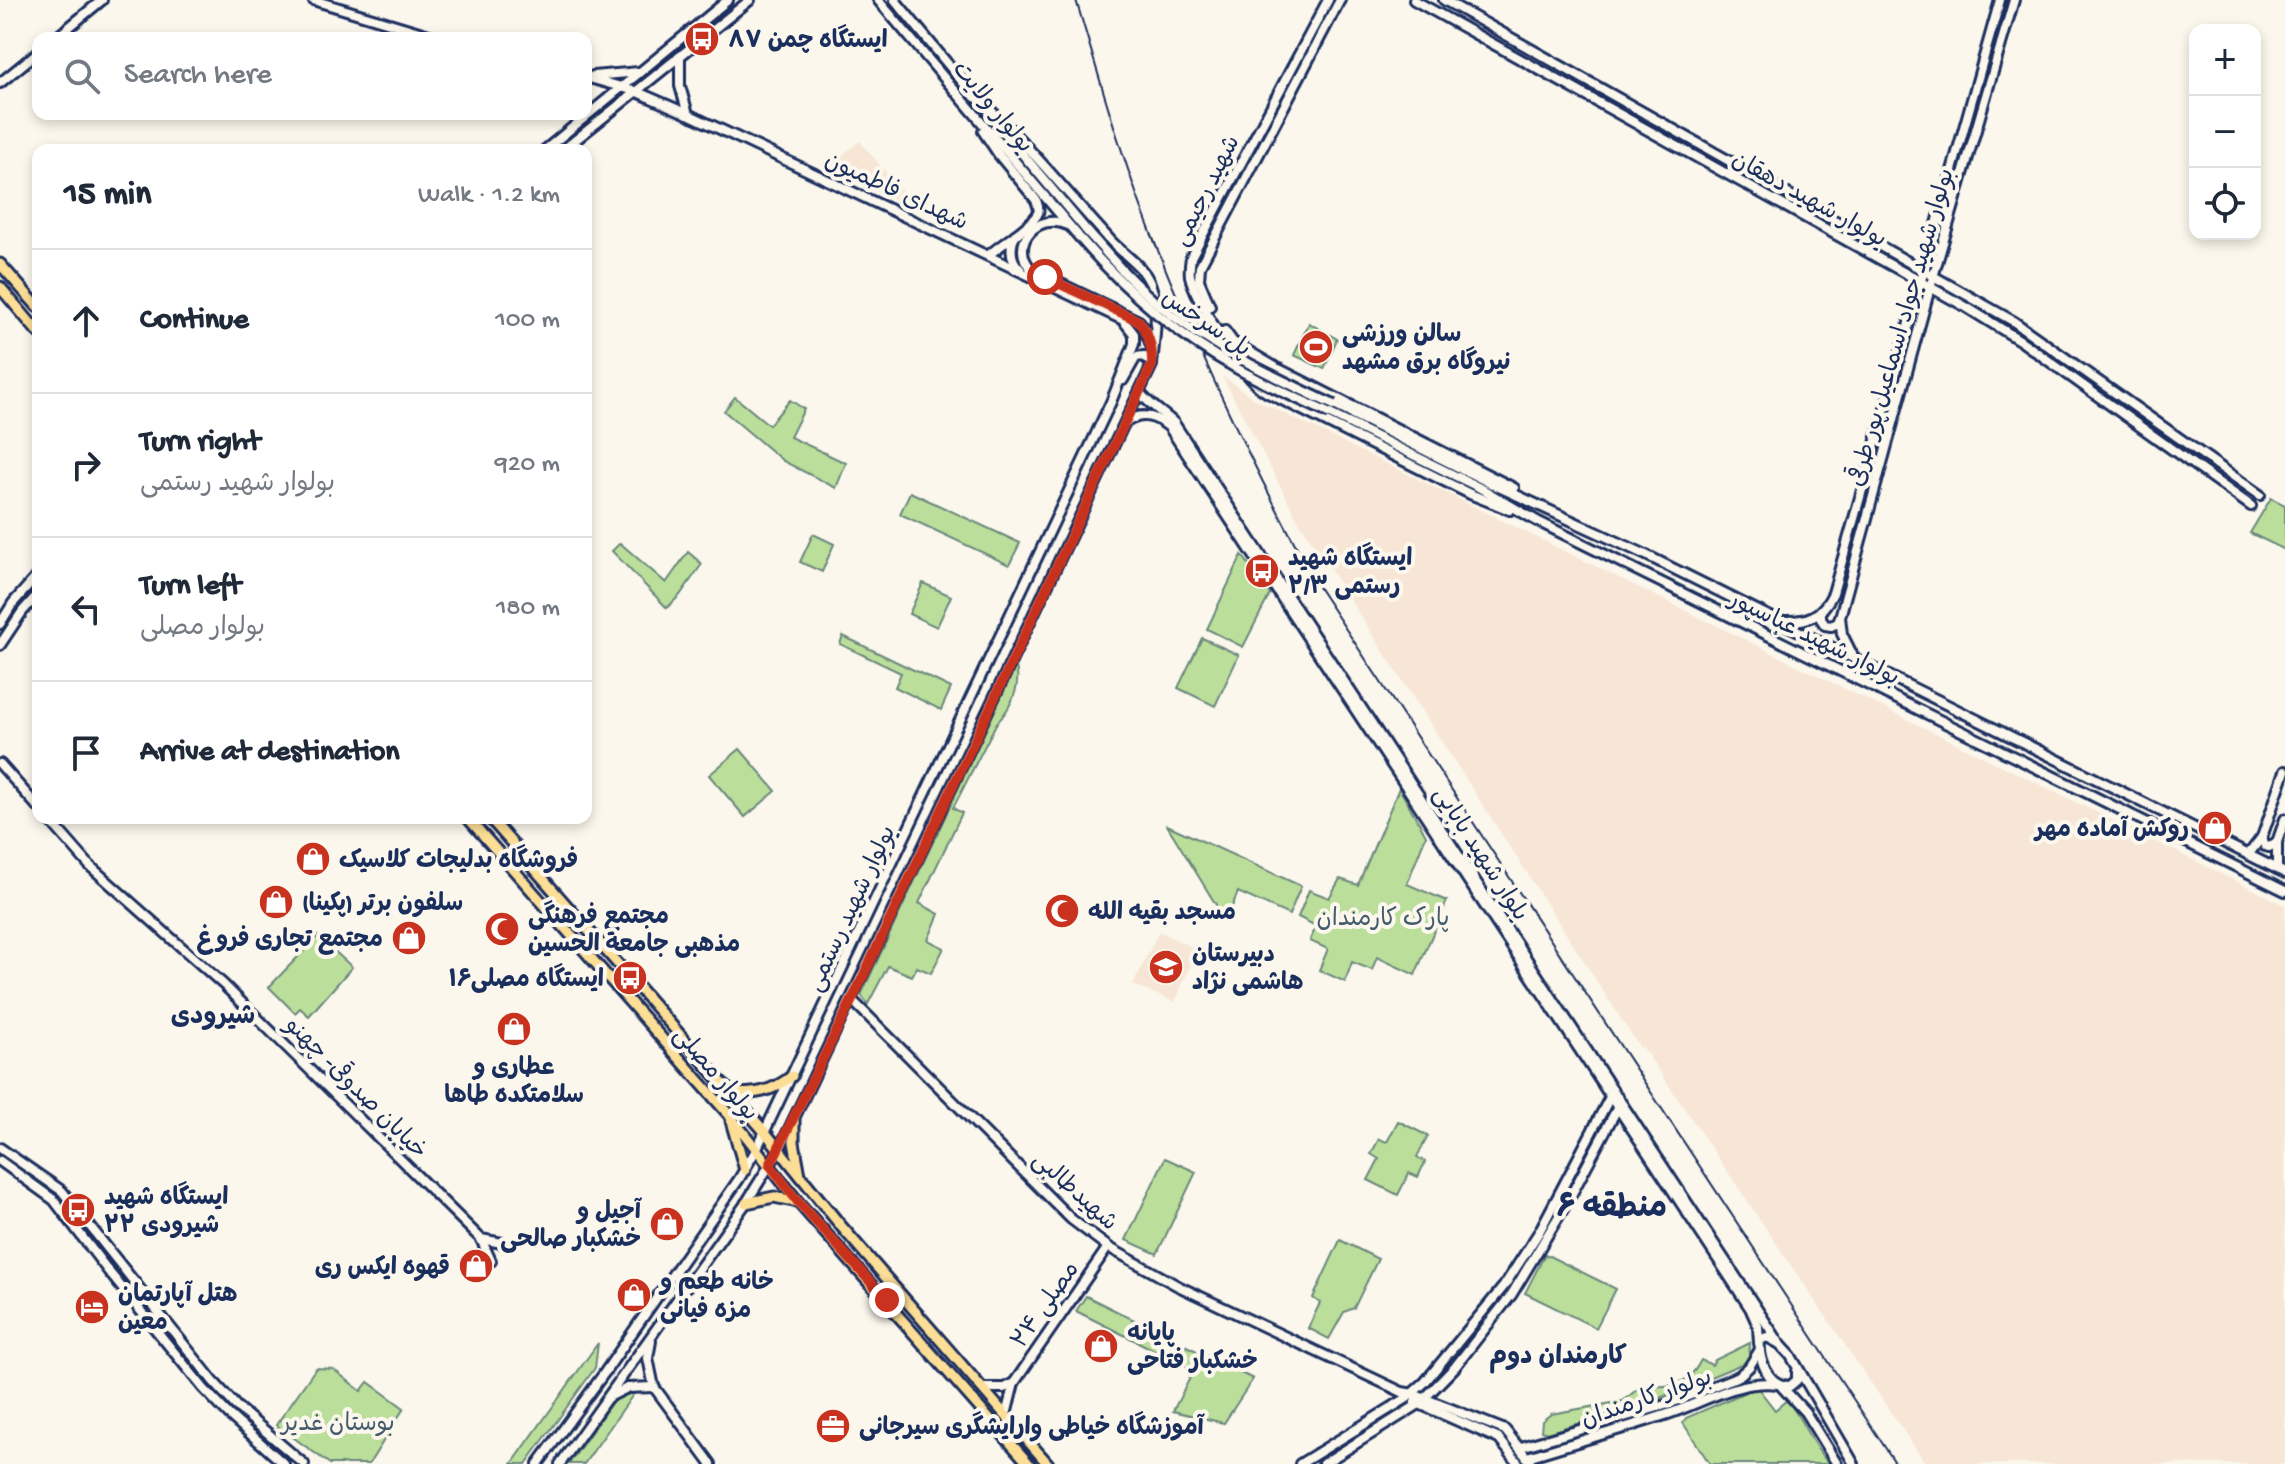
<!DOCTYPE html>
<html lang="en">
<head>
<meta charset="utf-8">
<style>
	body { margin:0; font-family:"Gochi Hand","Playpen Sans Arabic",sans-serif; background:#f6f6f7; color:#1f2937 }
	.controls { position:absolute; right:24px; top:24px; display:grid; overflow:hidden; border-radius:16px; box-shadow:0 4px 12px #0003 }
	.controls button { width:72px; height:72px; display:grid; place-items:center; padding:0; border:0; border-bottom:2px solid #e0e1e3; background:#fff; color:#1f2937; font:40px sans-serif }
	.stop { position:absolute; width:24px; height:24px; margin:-18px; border:6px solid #c8321e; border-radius:50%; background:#fff }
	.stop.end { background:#c8321e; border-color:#fff; box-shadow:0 2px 8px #0008 }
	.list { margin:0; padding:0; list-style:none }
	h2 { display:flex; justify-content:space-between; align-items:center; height:104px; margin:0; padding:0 32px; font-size:34px }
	h2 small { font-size:26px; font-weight:400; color:#747a83 }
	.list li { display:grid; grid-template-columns:52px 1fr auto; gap:24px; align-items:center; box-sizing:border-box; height:144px; padding:0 32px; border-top:2px solid #e0e1e3 }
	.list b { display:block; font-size:30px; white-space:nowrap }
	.list p { margin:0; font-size:26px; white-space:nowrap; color:#747a83 }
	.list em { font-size:26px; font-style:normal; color:#747a83 }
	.icon { flex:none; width:44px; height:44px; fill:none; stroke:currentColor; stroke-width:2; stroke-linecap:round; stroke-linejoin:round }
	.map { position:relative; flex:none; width:2285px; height:1464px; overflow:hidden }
	.search { position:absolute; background:#fff; box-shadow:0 4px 12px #0003; left:32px; top:32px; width:560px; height:88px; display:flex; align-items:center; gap:20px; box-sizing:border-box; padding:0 28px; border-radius:16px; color:#747a83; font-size:30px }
	.panel { position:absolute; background:#fff; box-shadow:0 4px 12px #0003; left:32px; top:144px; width:560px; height:680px; border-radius:16px }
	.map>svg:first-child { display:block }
	.built { fill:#f7e6d5 }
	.green { fill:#bbdf9a; stroke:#6b877c; stroke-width:2 }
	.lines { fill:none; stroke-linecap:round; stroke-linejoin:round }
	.secondary-casing { stroke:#1b2f5e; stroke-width:14 }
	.primary-casing { stroke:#1b2f5e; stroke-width:15 }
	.secondary { stroke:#fbf7ec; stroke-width:8 }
	.primary { stroke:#fdde96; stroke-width:9 }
	.rail { stroke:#1b2f5e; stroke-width:2 }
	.secondary-bridge-casing { stroke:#1b2f5e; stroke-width:14; stroke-linecap:butt }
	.secondary-bridge { stroke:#fbf7ec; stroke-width:8 }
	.route { stroke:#c8321e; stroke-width:10 }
	.labels { text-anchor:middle; stroke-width:8; stroke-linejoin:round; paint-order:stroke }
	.poi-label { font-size:24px; font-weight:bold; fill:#1b2f5e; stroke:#fbf7ec; text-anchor:start }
	.street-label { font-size:24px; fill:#1b2f5e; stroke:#fbf7ec }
	.park-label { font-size:24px; fill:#435b6d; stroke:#fbf7ec }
	.neighbourhood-label { font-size:26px; font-weight:bold; fill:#1b2f5e; stroke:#fbf7ec }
	.district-label { font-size:32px; font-weight:bold; fill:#1b2f5e; stroke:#fbf7ec }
</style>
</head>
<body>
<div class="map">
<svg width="2285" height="1464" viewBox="0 0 2285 1464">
	<rect width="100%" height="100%" fill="#fbf7ec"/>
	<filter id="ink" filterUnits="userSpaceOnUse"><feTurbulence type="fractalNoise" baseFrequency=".0125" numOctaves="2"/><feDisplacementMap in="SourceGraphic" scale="16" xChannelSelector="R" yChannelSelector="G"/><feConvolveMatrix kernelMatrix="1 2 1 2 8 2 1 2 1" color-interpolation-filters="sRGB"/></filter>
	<g filter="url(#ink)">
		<!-- built -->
		<g class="built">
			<polygon points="860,141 917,210 827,167"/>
			<polygon points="1222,376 1253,398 2285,905 2285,1464 1926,1464 1642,1046 1640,1048 1297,518"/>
			<polygon points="1159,931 1197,950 1175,1002 1133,985"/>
		</g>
		<!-- green -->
		<g class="green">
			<polygon points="1309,323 1337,339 1324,369 1294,355"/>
			<polygon points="735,397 769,425 790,400 804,409 790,437 846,463 836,488 783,461 724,411"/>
			<polygon points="910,492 1020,543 1009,565 900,514"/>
			<polygon points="2271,498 2285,505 2285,550 2250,533"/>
			<polygon points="813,534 834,544 822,572 800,562"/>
			<polygon points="620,543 666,583 688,552 702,564 680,595 667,608 612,551"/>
			<polygon points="1242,555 1270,594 1243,647 1207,629"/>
			<polygon points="923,583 951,596 937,627 909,614"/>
			<polygon points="843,636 951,688 941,710 895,687 901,673 840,644"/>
			<polygon points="1202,638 1239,655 1215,706 1178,688"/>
			<path d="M1016 666C1021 687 1011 708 996 724L953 808 962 813 919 903 939 914 928 940 944 948 931 973 917 967 912 976 888 966 868 1004 861 995Z"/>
			<polygon points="740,749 776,791 745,817 709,775"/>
			<polygon points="1399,788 1426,835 1407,884 1447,901 1415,975 1377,957 1372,970 1352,962 1345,982 1319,970 1328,949 1310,941 1316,926 1298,917 1309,890 1329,898 1340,879 1358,885"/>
			<polygon points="1167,825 1301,886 1289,915 1238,892 1226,921"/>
			<polygon points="318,936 352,967 309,1016 300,1008 295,1013 269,987"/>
			<polygon points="1398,1121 1428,1136 1417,1157 1425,1162 1418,1177 1409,1173 1398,1195 1368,1180 1379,1159 1371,1154 1379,1139 1387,1142"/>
			<polygon points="1165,1158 1196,1172 1157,1254 1126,1240"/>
			<polygon points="1340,1240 1378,1259 1354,1308 1344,1312 1329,1339 1308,1328 1320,1303 1313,1298"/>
			<polygon points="1545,1254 1616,1289 1596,1328 1525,1293"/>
			<polygon points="1086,1296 1253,1379 1224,1423 1173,1411 1194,1370 1076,1311"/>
			<polygon points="598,1343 595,1368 526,1464 512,1464"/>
			<path d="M1750 1343 1749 1361 1655 1400 1547 1433 1541 1431 1542 1421 1551 1414 1623 1401 1641 1386C1669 1387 1687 1388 1701 1360L1712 1365 1715 1360Z"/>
			<polygon points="316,1368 333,1369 361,1391 368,1382 404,1408 369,1464 330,1464 276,1425"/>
			<path d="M1757 1387 1775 1410 1787 1400C1803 1420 1812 1446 1829 1464H1710L1683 1423 1686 1418Z"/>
			<polygon points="635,1392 584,1464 569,1464 614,1399"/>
		</g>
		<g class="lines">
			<!-- secondary casing -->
			<g class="secondary-casing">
				<g id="secondary">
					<polyline points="313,0 439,38"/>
					<polyline points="878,0 1080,238"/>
					<polyline points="895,0 975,97"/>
					<polyline points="1414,0 1966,307 2021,341 2251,506"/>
					<polyline points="1444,0 2013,321 2260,495"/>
					<polyline points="56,38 102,0"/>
					<polyline points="680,57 680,86 688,114"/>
					<polyline points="593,76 639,72"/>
					<polyline points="0,83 38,52"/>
					<polyline points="989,114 1086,230"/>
					<path d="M983 131 999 155 1036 200C1037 204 1040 209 1038 213 1033 225 1000 245 989 255"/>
					<polyline points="545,150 728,0"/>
					<polyline points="563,150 750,0"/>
					<path d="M1067 225C1039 211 1007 244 1032 270L1139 321 1145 329 1152 348"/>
					<path d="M1015 235C1010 247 1009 259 1020 269"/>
					<polyline points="1210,306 1199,280 1200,266 1340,0"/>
					<polyline points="1225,331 1233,342 1275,367"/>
					<polyline points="1123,380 1136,357 1144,356 1152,364"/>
					<path d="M1263 390C1242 375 1196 302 1190 276 1189 270 1190 264 1191 257L1328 0"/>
					<path d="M1140 393C1150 405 1162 412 1174 423L1780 1344"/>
					<polyline points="1334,405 1488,482 1646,555 2285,873"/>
					<polyline points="1330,414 1482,489 1537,521 2285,891"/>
					<path d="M1128 421C1143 412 1156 416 1169 427L1750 1308 1758 1326 1759 1343"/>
					<polyline points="1510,510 1470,494 1266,392 1262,377 1271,369 1279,369 1514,488"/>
					<polyline points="1821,613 1821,619 1825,625 1831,626 1838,623 1840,617"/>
					<path d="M1783 621C1808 622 1822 616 1833 593L2000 0"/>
					<polyline points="0,624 13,603 38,575"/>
					<polyline points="0,645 22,612 38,594"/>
					<polyline points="1855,660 1842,634 1840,617 1933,277 2014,0"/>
					<polyline points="0,764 38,807"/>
					<polyline points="48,818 90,866 224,985 481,1239 502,1243"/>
					<polyline points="2262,837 2265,846 2269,847 2277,842"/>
					<polyline points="2248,855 2262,837 2285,771"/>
					<polyline points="2277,869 2277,842 2285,819"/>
					<polyline points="852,1000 1071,1219 1108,1247 1178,1286 1402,1392 1413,1394 1505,1430 1532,1464"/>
					<polyline points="0,1148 62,1191 213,1381 236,1406 304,1464"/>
					<polyline points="0,1161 54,1200 109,1272 204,1389 228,1414 284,1464"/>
					<polyline points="481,1239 491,1261"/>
					<polyline points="651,1341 648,1358 654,1387 711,1464"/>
					<path d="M1797 1371V1380L1790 1386C1768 1387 1758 1359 1760 1340L1767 1337 1780 1344 1791 1356 1854 1464"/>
					<polyline points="1782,1387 1805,1412 1837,1464"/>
					<polyline points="983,1388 1004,1388 1014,1383"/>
					<polyline points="609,1397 627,1388 654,1387"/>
					<polyline points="1415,1402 1499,1439 1519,1464"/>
					<polyline points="1006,1415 1014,1383 1108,1247"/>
					<polyline points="1521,1447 1665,1405 1739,1376 1749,1367 1759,1351"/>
					<path d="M1527 1457C1573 1443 1619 1430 1665 1415 1703 1403 1737 1379 1778 1384"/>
					<polyline points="538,1464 605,1372 739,1179 756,1150 1111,402 1134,344 1134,334 1123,320 688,114 635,91 586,77"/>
					<path d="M560 1464 746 1203 779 1150 1152 365C1154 340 1160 310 1151 286 1145 267 1124 255 1111 241 1065 191 1024 139 973 94"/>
					<polyline points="1300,1464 1407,1398 1425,1382 1504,1286 1539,1232 1610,1097 1613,1096"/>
					<polyline points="1323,1464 1419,1404 1455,1367 1512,1294 1568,1201 1619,1105"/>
				</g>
			</g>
			<!-- primary casing -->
			<g class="primary-casing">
				<g id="primary">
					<polyline points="0,264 38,307"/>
					<polyline points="0,287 38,332"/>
					<polyline points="468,818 731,1117 798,1202 1029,1464"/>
					<polyline points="490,818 765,1132 841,1226 1048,1464"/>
					<path d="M729 1093C754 1095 772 1092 792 1076"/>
					<polyline points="794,1120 794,1142 800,1175"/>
					<polyline points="731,1121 745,1170"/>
					<polyline points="746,1203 774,1197 798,1202"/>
				</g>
			</g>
			<!-- secondary -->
			<use href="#secondary" class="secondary"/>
			<!-- primary -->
			<use href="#primary" class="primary"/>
			<!-- rail -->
			<path class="rail" d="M1076 0C1100 79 1122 160 1153 238 1201 359 1257 476 1320 590L1896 1464"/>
			<!-- secondary-bridge casing -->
			<g class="secondary-bridge-casing">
				<g id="secondary-bridge">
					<path d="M1086 230C1109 256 1132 283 1159 305 1212 348 1272 376 1334 405"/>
					<path d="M1080 238C1125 290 1175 334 1236 368 1266 385 1299 399 1330 414"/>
				</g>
			</g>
			<!-- secondary-bridge -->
			<use href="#secondary-bridge" class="secondary-bridge"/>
		</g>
	</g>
	<g class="lines" filter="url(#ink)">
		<!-- route -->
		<path class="route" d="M887 1300 798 1202 770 1165 852 1000 1152 365C1153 349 1149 334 1139 321L1045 277"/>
	</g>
	<!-- icons -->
	<defs>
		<g id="bus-disc" transform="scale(1.8)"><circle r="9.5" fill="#c8321e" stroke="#fbf7ec"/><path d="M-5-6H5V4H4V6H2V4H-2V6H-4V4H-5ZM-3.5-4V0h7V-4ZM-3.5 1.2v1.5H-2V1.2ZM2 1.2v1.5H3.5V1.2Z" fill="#fff"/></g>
		<g id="stadium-disc" transform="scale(1.8)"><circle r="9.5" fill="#c8321e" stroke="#fbf7ec"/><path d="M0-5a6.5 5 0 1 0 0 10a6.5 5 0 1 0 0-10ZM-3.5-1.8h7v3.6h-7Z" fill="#fff"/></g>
		<g id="shop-disc" transform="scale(1.8)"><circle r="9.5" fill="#c8321e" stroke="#fbf7ec"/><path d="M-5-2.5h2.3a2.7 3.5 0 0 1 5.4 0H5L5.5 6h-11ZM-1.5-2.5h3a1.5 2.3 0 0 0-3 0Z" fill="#fff"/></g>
		<g id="mosque-disc" transform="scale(1.8)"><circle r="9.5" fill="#c8321e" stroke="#fbf7ec"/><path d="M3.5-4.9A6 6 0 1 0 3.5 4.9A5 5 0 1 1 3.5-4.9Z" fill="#fff"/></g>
		<g id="school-disc" transform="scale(1.8)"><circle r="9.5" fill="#c8321e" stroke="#fbf7ec"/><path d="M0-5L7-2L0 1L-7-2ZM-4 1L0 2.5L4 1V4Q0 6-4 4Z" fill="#fff"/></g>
		<g id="hotel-disc" transform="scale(1.8)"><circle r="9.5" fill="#c8321e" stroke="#fbf7ec"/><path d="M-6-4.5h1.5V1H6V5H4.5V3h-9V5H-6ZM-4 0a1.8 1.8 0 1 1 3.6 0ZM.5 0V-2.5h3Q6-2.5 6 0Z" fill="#fff"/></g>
		<g id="office-disc" transform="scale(1.8)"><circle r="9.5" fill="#c8321e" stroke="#fbf7ec"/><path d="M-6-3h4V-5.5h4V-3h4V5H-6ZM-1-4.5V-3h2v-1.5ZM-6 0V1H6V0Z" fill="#fff"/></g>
	</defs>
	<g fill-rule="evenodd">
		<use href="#bus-disc" x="702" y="39"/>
		<use href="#stadium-disc" x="1316" y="347"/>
		<use href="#bus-disc" x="1262" y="571"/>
		<use href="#shop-disc" x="2215" y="828"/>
		<use href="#shop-disc" x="313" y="859"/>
		<use href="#shop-disc" x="276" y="902"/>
		<use href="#mosque-disc" x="1062" y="911"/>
		<use href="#mosque-disc" x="502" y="929"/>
		<use href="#shop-disc" x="409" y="938"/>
		<use href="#school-disc" x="1166" y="967"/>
		<use href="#bus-disc" x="630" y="978"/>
		<use href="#shop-disc" x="514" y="1029"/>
		<use href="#bus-disc" x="78" y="1210"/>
		<use href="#shop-disc" x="667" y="1224"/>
		<use href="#shop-disc" x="476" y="1266"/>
		<use href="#shop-disc" x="634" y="1295"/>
		<use href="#hotel-disc" x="92" y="1307"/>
		<use href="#shop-disc" x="1101" y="1346"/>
		<use href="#office-disc" x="833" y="1426"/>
	</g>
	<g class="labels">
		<!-- poi labels -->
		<g class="poi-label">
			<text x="728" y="47">ایستگاه چمن ۸۷</text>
			<text x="1342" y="341">سالن ورزشی<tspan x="1342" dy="28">نیروگاه برق مشهد</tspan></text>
			<text x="1288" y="565">ایستگاه شهید<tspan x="1288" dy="28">رستمی ۲/۳</tspan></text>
			<text x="2189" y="836" text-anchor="end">روکش آماده مهر</text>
			<text x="339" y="867">فروشگاه بدلیجات کلاسیک</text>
			<text x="302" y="910">سلفون برتر (پکینا)</text>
			<text x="1088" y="919">مسجد بقیه الله</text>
			<text x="528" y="923">مجتمع فرهنگی<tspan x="528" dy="28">مذهبی جامعة الحسین</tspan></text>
			<text x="383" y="946" text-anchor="end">مجتمع تجاری فروغ</text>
			<text x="1192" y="961">دبیرستان<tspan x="1192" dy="28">هاشمی نژاد</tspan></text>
			<text x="604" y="986" text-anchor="end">ایستگاه مصلی۱۶</text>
			<text x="514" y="1074" text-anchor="middle">عطاری و<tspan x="514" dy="28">سلامتکده طاها</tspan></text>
			<text x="104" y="1204">ایستگاه شهید<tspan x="104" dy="28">شیرودی ۲۲</tspan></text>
			<text x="641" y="1218" text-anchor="end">آجیل و<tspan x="641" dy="28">خشکبار صالحی</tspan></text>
			<text x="450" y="1274" text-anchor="end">قهوه ایکس ری</text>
			<text x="660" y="1289">خانه طعم و<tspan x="660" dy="28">مزه فیانی</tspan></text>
			<text x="118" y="1301">هتل آپارتمان<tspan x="118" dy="28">معین</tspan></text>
			<text x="1127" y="1340">پایانه<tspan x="1127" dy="28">خشکبار فتاحی</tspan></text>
			<text x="859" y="1434">آموزشگاه خیاطی وارایشگری سیرجانی</text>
		</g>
		<!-- street labels -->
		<g class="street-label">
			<text transform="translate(994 106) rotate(50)" y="8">بولوار ولایت</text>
			<text transform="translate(897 190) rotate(25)" y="8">شهدای فاطمیون</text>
			<text transform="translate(1205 190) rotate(-63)" y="8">شهید رحیمی</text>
			<text transform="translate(1810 198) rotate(29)" y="8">بولوار شهید دهقان</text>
			<text transform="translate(1207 322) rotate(34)" y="8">پل سرخس</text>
			<text transform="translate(1900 327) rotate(-74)" y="8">بولوار شهید جواد اسماعیل پور طرقی</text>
			<text transform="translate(1815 637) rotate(26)" y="8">بولوار شهید عباسپور</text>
			<text transform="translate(1482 853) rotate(57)" y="8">بلوار شهید بابایی</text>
			<text transform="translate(850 908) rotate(-65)" y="8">بولوار شهید رستمی</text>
			<text transform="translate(717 1073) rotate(49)" y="8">بولوار مصلی</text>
			<text transform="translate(357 1087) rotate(45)" y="8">خیابان صدوقی- چهنو</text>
			<text transform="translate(1076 1190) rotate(42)" y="8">شهیدطالبی</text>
			<text transform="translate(1044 1304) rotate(-55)" y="8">مصلی ۲۴</text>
			<text transform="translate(1646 1397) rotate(-19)" y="8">بولوار کارمندان</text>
		</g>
		<!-- park labels -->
		<g class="park-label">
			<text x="1383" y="925">پارک کارمندان</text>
			<text x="338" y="1430">بوستان غدیر</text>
		</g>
		<!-- neighbourhood labels -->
		<g class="neighbourhood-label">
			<text x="213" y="1023">شیرودی</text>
			<text x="1558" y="1363">کارمندان دوم</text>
		</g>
		<!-- district labels -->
		<g class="district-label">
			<text x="1612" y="1216">منطقه ۶</text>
		</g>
	</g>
</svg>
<div class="controls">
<button>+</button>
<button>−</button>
<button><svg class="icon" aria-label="locate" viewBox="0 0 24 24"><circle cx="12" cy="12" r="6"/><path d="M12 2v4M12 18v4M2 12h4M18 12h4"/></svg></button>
</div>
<div class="stop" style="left:1045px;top:277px"></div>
<div class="stop end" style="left:887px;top:1300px"></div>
<div class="search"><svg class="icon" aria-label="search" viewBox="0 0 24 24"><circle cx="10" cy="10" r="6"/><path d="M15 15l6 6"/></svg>Search here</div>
<section class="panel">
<h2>15 min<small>Walk · 1.2 km</small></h2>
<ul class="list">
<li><svg class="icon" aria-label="ahead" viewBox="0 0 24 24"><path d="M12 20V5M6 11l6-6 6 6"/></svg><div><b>Continue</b></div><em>100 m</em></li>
<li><svg class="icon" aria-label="right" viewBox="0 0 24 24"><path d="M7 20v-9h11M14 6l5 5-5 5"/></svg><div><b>Turn right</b><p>بولوار شهید رستمی</p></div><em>920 m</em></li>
<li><svg class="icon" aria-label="left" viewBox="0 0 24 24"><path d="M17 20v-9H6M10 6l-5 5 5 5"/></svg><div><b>Turn left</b><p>بولوار مصلی</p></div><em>180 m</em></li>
<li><svg class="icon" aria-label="arrive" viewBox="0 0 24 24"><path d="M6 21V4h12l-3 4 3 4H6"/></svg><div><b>Arrive at destination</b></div></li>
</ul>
</section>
</div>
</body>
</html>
